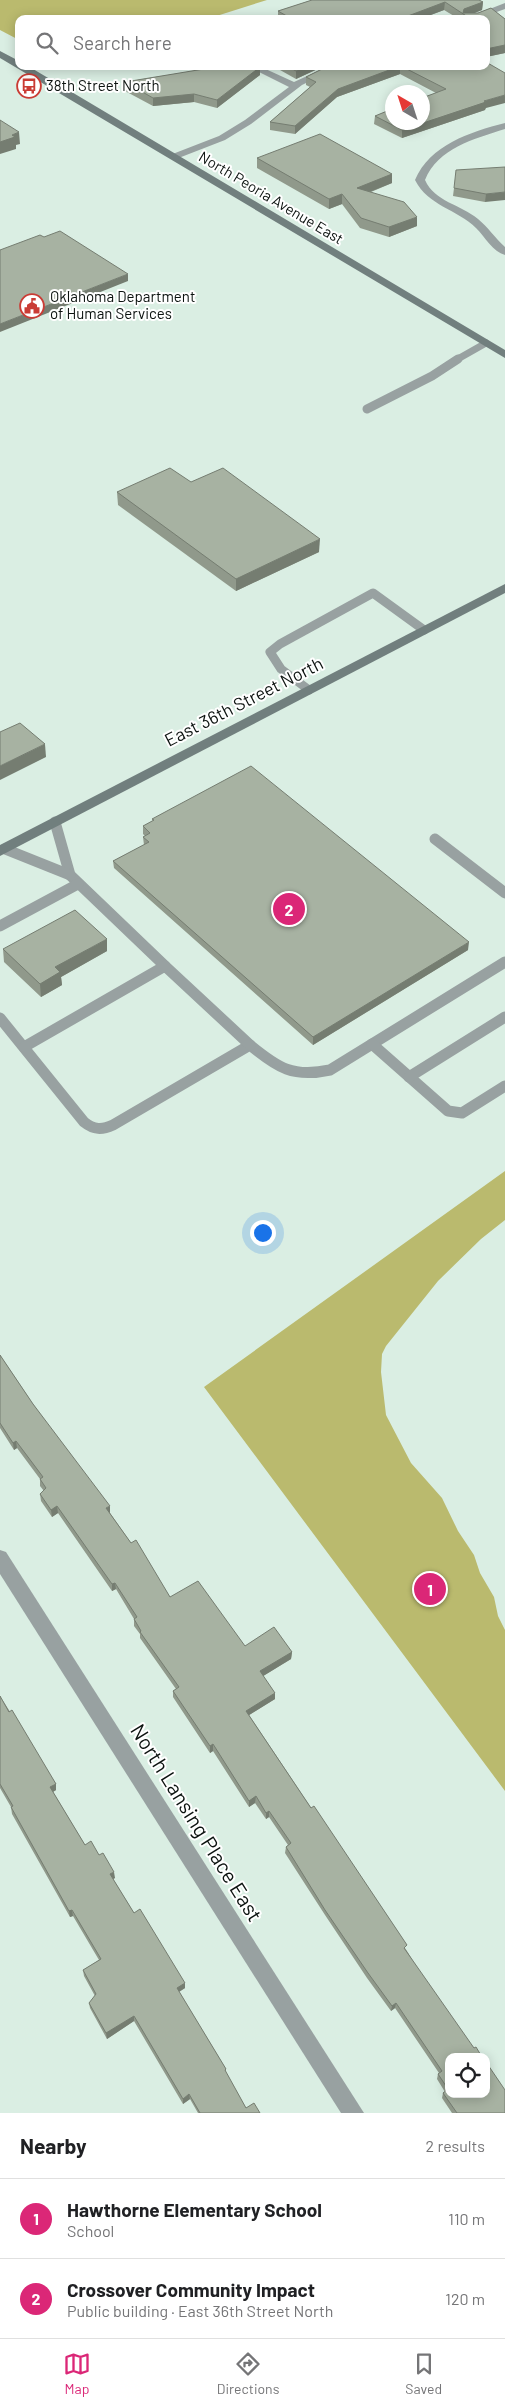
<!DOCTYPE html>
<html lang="en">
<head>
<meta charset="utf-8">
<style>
	body { margin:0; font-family:Barlow,sans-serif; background:#f6f6f6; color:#202124 }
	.controls { position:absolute; right:15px; bottom:15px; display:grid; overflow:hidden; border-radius:10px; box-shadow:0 2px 12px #0003 }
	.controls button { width:45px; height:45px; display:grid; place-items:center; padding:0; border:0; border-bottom:1px solid #e0e0e0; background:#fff; color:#202124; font:25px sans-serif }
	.compass { position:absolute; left:385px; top:85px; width:45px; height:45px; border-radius:50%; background:#fff; box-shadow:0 2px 12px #0003; rotate:321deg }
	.you { position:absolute; left:262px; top:1232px; width:18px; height:18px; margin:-12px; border:4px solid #fff; border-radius:50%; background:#1a73e8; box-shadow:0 0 0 8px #1a73e833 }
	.badge { display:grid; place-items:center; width:32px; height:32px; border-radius:50%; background:#db2777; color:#fff; font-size:16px; font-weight:700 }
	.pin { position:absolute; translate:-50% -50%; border:2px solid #fff; box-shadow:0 1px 5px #0006 }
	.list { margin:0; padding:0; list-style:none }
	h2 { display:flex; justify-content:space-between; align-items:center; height:65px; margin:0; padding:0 20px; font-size:21px }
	h2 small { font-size:16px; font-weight:400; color:#757577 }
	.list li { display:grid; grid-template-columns:32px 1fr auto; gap:15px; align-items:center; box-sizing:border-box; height:80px; padding:0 20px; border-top:1px solid #e0e0e0 }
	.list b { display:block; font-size:19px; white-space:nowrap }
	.list p { margin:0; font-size:16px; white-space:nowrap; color:#757577 }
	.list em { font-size:16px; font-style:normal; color:#757577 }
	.icon { flex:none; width:28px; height:28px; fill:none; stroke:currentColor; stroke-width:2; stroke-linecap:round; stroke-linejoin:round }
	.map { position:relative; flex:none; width:505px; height:2113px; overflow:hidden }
	.search { position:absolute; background:#fff; box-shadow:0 2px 12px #0003; left:15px; right:15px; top:15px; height:55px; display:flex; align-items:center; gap:12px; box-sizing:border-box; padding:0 18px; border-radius:10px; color:#757577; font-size:19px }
	.sheet { height:225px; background:#fff }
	nav { display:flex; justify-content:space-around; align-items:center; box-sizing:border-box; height:70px; border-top:1px solid #e0e0e0; background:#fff; font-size:14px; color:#757577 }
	nav a { display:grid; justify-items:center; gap:2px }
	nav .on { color:#db2777 }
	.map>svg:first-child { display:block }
	.forest { fill:#baba6e }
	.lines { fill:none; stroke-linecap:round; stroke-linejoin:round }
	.lane-far2 { stroke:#98a1a1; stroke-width:7 }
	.lane-far1 { stroke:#98a1a1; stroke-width:9 }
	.lane { stroke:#98a1a1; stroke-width:11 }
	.street { fill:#98a1a1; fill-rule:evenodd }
	.secondary { fill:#717f7e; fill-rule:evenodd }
	.wall { fill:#90998b }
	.shaded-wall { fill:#757d71 }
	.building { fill:#a7b2a2; stroke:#757d71 }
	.labels { text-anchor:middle; stroke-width:4; stroke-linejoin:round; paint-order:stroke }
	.far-poi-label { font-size:15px; fill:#0b120f; stroke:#fff; text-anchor:start }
	.far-street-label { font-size:15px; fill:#0b120f; stroke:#fff }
	.street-label { font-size:18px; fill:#0b120f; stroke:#fff }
	.near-street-label { font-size:21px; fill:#0b120f; stroke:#fff }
</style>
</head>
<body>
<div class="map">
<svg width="505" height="2113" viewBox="0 0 505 2113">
	<rect width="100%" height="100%" fill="#daeee3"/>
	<!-- forest -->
	<g class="forest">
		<polygon points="0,0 267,0 207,19 19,19 19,40 0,30"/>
		<polygon points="505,1171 505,1220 481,1239 438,1281 386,1346 382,1354 381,1372 386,1415 411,1463 442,1498 458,1531 474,1555 480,1573 494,1597 498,1616 505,1630 505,1791 204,1387"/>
	</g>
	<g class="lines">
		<!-- lane-far2 -->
		<polyline class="lane-far2" points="456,360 486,343"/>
		<!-- lane-far1 -->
		<g class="lane-far1">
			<polyline points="367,409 432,376 458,359"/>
			<polyline points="309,690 281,669 270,652 280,644 373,593 424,630"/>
		</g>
		<!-- lane -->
		<g class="lane">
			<polyline points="55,822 70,875 165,966"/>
			<polyline points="435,839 505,893"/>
			<polyline points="5,849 70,875"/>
			<polyline points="0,926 78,884"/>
			<path d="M0 1018 84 1122C94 1130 102 1130 113 1125L250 1045C278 1068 293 1078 330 1070L505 962"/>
			<polyline points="372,1044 448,1111 462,1113 505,1086"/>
			<polyline points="24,1047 165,966 250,1045"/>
			<polyline points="409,1077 505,1017"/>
		</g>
		<!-- street -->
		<g class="street">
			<polygon points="505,3 505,9 477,19 464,19"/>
			<polygon points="193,66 205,66 197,70"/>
			<polygon points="247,66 259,66 294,82 329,66 341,66 302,85 251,124 225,140 176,159 170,159 170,155 219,136 245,120 289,87"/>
			<path d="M505 123V129C474 139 438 148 425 180 435 202 460 204 478 219 488 227 495 238 505 247V255C493 252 485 237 476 228 457 209 428 206 415 180 430 145 470 132 505 123Z"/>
			<polygon points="0,1550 6,1552 364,2113 341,2113 0,1574"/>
		</g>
		<!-- secondary -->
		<g class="secondary">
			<polygon points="0,51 19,61 19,66 28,66 505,350 505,358 0,58"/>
			<polygon points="505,584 505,593 0,856 0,845"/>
		</g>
	</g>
	<!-- wall -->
	<g class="wall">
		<polygon points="312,0 479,0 483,2 482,10 474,13 478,13 491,8 505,19 505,53 486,57 486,19 459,19 444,10 420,19 278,19 278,11"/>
		<polygon points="207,66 260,66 260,75 217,108 194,102 153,106 125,91 125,82 211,68"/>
		<polygon points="273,66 324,66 296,79"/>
		<polygon points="328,66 486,66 485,110 402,138 374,124 375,116 436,93 400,74 337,97 295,134 270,130 270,122 310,87 306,85 306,77"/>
		<polygon points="257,158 392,174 392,183 371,192 417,226 389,237 360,228 342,204 329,209 257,168"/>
		<polygon points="505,167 485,202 453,196 454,188"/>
		<polygon points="191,482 319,552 236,591 118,505 117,492"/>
		<polygon points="152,819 468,950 313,1045 114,868 113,861 144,845 143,837 145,836 143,834 143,826 153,821"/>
		<polygon points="3,949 107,951 61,977 62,985 41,997 4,962"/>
		<polygon points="0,1355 33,1404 110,1513 131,1543 170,1597 245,1646 292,1652 291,1659 263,1676 275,1699 249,1715 407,1951 505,2113 452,2113 442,2098 443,2093 445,2092 437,2079 438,2074 439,2073 395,2008 391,2011 367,1978 325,1915 285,1853 286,1847 288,1845 269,1817 266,1819 255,1803 249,1807 213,1751 210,1753 173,1697 173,1691 176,1689 140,1638 140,1634 134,1626 134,1619 116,1589 112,1591 58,1513 52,1517 41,1501 40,1494 44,1491 40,1486 40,1479 17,1448 14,1450 0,1428"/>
		<polygon points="0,1696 56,1784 56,1790 53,1792 85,1845 99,1855 115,1878 113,1879 134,1913 185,1988 179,1992 226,2069 226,2073 246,2108 260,2113 198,2113 190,2099 183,2104 134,2021 107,2039 90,2008 89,2003 95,1996 84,1976 83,1970 99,1960 73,1916 70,1917 12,1814 11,1807 0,1788"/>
	</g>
	<!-- shaded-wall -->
	<g class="shaded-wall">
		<polygon points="445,2 444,10 420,19 400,19"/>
		<polygon points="483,2 482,10 467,16 463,14 464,9"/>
		<polygon points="505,45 505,53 486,57 486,49"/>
		<polygon points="307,66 324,66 296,79 296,71"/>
		<polygon points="400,66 400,74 337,97 295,134 295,126 338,89"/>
		<polygon points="260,67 260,75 217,108 217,100"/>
		<polygon points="194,94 194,102 153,106 153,98"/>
		<polygon points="505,95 505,103 486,108 485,110 402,138 402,130 484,101"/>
		<polygon points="19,132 20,144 16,145 16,149 0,154 0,142 12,135"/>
		<polygon points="392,174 392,183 357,197 357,188"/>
		<polygon points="505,192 505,200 485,202 486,194"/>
		<polygon points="342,194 342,204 329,209 329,199"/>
		<polygon points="417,217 417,226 389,237 389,227"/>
		<polygon points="128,274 128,281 0,332 0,324"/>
		<polygon points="320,539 319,552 236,591 236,579"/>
		<polygon points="45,744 46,757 0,780 0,766"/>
		<polygon points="107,939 107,951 61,977 62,985 41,997 40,984 55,967"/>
		<polygon points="469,942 468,950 313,1045 313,1037"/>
		<polygon points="16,1441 17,1448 14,1450 13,1443"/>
		<polygon points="57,1506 58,1513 52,1517 51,1510"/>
		<polygon points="110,1506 110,1513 107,1515 106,1508"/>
		<polygon points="115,1583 116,1589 112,1591 112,1584"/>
		<polygon points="292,1652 291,1659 260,1678 260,1671"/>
		<polygon points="275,1693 275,1699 246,1717 246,1711"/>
		<polygon points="213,1744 213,1751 210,1753 210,1746"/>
		<polygon points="56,1784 56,1790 51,1793 50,1787"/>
		<polygon points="256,1796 255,1803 249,1807 249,1801"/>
		<polygon points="269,1811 269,1817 266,1819 266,1813"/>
		<polygon points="114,1872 115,1878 111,1880 110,1874"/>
		<polygon points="72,1910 73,1916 70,1917 69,1911"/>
		<polygon points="185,1983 185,1988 177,1993 177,1988"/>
		<polygon points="396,2003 395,2008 391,2011 392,2006"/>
		<polygon points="134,2016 134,2021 107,2039 106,2033"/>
		<polygon points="189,2094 190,2099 183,2104 183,2099"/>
	</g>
	<!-- building -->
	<g class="building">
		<polygon points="312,0 479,0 483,2 464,9 463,13 478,13 491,8 505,19 505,45 486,49 486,32 490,31 486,28 486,19 471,19 445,2 400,19 292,19 278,11"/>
		<polygon points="486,62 505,73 505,95 484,101 486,102 402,130 375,116 392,109 392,122 422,122 422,98 446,89 401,66 486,66"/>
		<polygon points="222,66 260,67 217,100 194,94 153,98 125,82"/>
		<polygon points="287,66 307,66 296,71"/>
		<polygon points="328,66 400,66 338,89 295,126 270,122 316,82 306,77"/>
		<polygon points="0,120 19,132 12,135 15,137 0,142"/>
		<polygon points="320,134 392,174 357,188 404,202 417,217 389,227 361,218 342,194 329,199 257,158"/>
		<polygon points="505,167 505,192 486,194 454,188 456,170"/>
		<polygon points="60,231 128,274 0,324 0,250 40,235 44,237"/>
		<polygon points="170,468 191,482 223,468 320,539 236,579 117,492"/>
		<polygon points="20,723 45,744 0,766 0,732"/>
		<polygon points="251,766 469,942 313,1037 113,861 149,842 143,837 150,833 143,826 154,820 152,819"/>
		<polygon points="75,910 107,939 55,967 60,972 40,984 3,949"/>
		<polygon points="0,1355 33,1404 110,1506 106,1508 131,1543 136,1540 170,1597 198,1581 245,1646 274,1627 292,1652 260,1671 275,1693 246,1711 311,1808 314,1806 407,1945 404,1948 474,2048 476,2047 482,2057 449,2057 449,2094 486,2094 486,2062 505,2090 505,2113 457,2113 443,2093 448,2089 438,2074 442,2071 396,2003 392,2006 368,1973 325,1910 286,1847 291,1843 269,1811 266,1813 256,1796 249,1801 213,1744 210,1746 173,1691 179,1687 140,1632 141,1631 134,1619 137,1617 115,1583 112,1584 57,1506 51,1510 40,1494 46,1488 40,1479 43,1477 16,1441 13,1443 0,1423"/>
		<polygon points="0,1696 9,1712 12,1710 56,1784 50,1787 85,1845 91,1841 99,1855 103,1853 114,1872 110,1874 134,1913 140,1909 185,1983 177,1988 226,2069 225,2070 246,2108 254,2103 260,2113 200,2113 189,2094 183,2099 134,2016 106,2033 89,2003 96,1994 83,1970 101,1959 72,1910 69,1911 11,1807 13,1806 0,1784"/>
	</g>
	<!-- icons -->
	<defs>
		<g id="bus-ring" transform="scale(1.25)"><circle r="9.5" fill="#fff" stroke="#ca3c35" stroke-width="1.5"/><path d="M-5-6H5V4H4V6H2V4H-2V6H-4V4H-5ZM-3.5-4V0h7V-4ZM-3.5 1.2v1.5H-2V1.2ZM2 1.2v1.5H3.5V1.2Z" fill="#ca3c35"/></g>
		<g id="civic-ring" transform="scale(1.25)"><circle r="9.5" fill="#fff" stroke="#ca3c35" stroke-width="1.5"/><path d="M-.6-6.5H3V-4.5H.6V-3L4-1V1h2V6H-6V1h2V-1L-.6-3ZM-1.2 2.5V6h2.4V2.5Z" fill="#ca3c35"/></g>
	</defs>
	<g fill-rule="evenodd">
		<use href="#bus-ring" x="29" y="86"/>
		<use href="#civic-ring" x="32" y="306"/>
	</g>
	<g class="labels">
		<!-- far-poi labels -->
		<g class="far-poi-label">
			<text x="46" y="91">38th Street North</text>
			<text x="50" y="302">Oklahoma Department<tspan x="50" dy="17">of Human Services</tspan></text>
		</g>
		<!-- far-street labels -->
		<g class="far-street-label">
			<text transform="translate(271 198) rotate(31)" y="5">North Peoria Avenue East</text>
		</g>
		<!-- street labels -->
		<g class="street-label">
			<text transform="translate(244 702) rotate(-27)" y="6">East 36th Street North</text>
		</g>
		<!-- near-street labels -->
		<g class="near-street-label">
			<text transform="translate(196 1823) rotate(58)" y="7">North Lansing Place East</text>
		</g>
	</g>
</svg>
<div class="controls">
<button><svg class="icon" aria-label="locate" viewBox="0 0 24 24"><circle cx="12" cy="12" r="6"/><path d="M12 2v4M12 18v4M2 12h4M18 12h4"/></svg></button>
</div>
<svg class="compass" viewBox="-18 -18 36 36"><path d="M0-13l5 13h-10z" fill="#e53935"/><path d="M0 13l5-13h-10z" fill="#757577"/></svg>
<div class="you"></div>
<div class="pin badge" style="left:430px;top:1589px">1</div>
<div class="pin badge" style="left:289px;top:909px">2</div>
<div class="search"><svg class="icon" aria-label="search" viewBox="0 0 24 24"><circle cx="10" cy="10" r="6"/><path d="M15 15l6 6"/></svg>Search here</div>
</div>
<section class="sheet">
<h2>Nearby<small>2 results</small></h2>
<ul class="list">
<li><span class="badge">1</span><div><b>Hawthorne Elementary School</b><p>School</p></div><em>110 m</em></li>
<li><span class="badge">2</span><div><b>Crossover Community Impact</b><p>Public building · East 36th Street North</p></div><em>120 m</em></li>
</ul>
</section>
<nav>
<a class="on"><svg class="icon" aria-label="map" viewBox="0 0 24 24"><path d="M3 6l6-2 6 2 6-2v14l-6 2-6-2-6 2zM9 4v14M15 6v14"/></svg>Map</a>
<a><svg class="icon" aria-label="directions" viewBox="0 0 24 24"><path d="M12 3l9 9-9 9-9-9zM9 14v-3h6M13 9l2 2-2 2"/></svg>Directions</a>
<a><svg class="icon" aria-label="saved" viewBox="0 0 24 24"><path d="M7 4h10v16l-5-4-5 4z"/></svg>Saved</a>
</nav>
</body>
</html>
